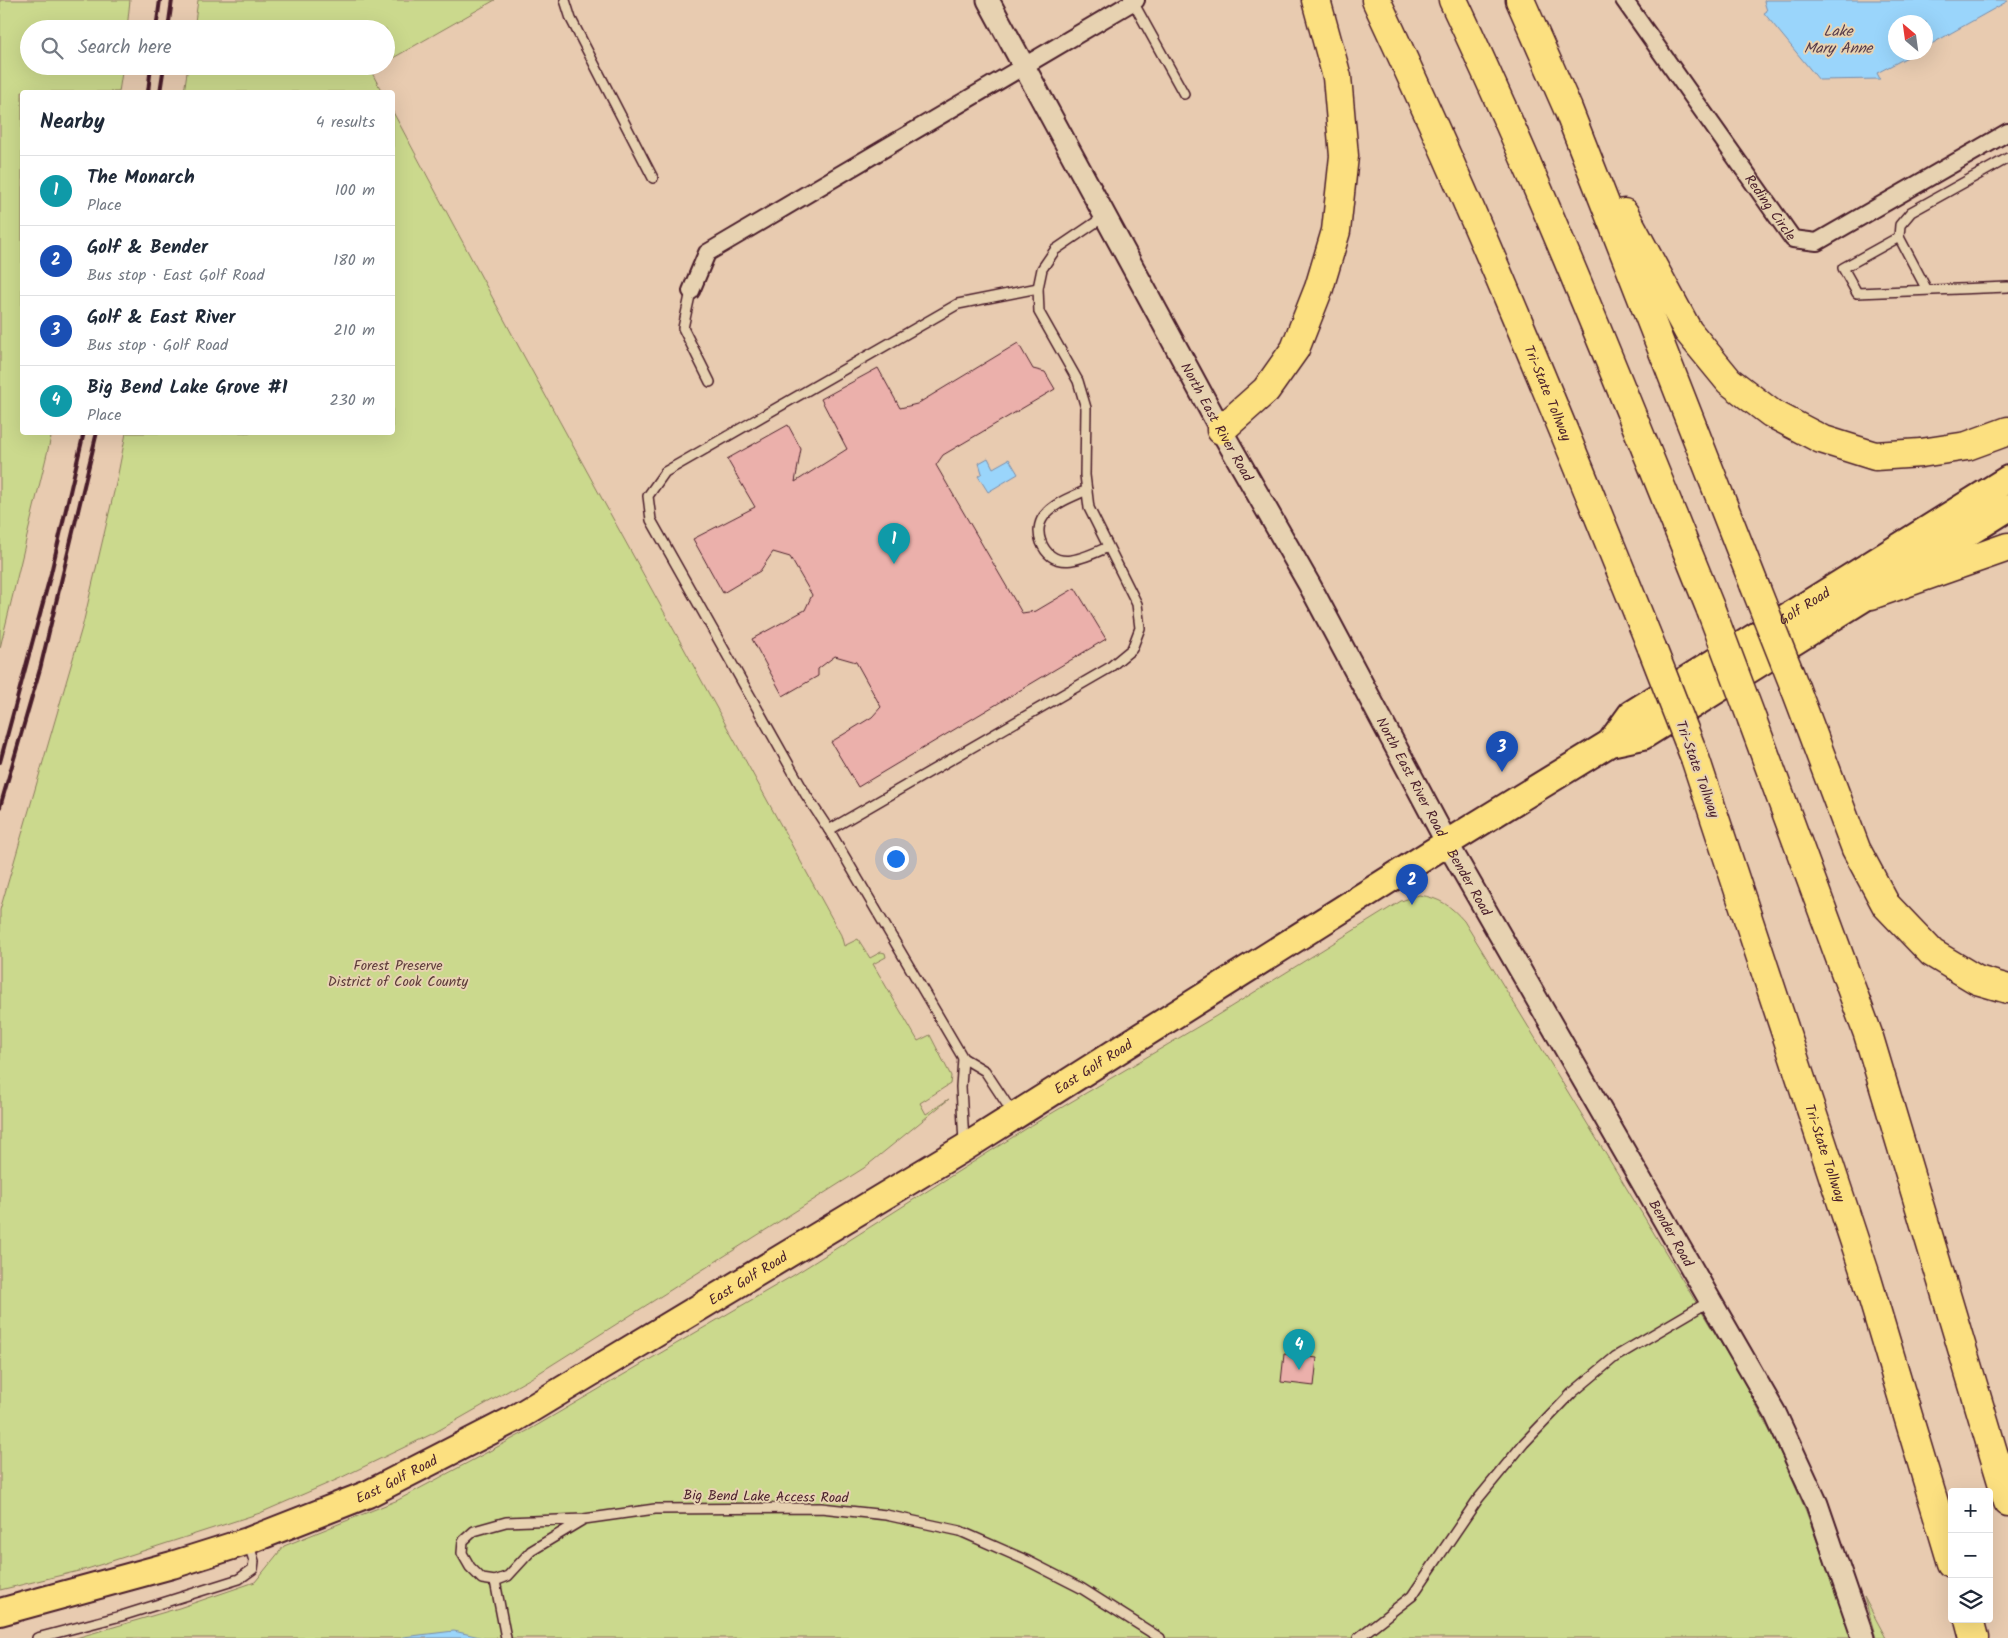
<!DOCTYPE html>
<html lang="en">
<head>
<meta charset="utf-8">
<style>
	body { margin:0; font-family:Kalam,sans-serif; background:#f2f2f3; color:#1f2937 }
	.controls { position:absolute; right:15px; bottom:15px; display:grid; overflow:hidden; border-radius:5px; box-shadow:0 5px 20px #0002 }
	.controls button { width:45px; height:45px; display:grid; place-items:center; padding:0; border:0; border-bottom:1px solid #e0e1e3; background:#fff; color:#1f2937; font:25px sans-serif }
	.compass { position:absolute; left:1888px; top:15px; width:45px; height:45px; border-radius:50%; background:#fff; box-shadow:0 5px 20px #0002; rotate:331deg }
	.you { position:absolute; left:895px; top:858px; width:18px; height:18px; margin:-12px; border:4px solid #fff; border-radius:50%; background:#1a73e8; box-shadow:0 0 0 8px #1a73e833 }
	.badge { display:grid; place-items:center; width:32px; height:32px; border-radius:50%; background:#111827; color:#fff; font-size:16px; font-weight:700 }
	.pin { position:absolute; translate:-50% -41px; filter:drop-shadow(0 1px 2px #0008) }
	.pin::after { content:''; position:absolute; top:26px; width:18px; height:15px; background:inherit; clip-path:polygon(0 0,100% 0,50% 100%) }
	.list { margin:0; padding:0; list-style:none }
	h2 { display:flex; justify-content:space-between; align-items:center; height:65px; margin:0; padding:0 20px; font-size:21px }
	h2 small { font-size:16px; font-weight:400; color:#747a83 }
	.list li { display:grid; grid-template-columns:32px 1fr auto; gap:15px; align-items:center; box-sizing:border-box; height:70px; padding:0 20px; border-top:1px solid #e0e1e3 }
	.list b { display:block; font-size:19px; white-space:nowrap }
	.list p { margin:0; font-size:16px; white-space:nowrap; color:#747a83 }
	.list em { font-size:16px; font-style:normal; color:#747a83 }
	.icon { flex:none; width:28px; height:28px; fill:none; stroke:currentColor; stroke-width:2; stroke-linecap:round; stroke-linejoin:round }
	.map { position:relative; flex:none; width:2008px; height:1638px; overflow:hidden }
	.search { position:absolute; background:#fff; box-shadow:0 5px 20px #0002; left:20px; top:20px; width:375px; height:55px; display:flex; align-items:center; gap:12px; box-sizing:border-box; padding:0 18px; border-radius:28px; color:#747a83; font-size:19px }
	.panel { position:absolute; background:#fff; box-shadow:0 5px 20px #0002; left:20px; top:90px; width:375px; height:345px; border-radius:5px }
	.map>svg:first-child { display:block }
	.green { fill:#cbd98d; stroke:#8a7c5c }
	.water { fill:#9ad5fb; stroke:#7a8ca8 }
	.building { fill:#ebb0ab; stroke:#4a1f2b }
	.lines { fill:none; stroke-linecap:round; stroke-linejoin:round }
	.service-casing { stroke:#4a1f2b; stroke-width:12 }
	.minor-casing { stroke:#4a1f2b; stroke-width:20 }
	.tertiary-casing { stroke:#4a1f2b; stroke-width:25 }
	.primary-casing { stroke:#4a1f2b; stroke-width:30 }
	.motorway-casing { stroke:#4a1f2b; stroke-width:31 }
	.service { stroke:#e7d2b1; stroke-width:9 }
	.minor { stroke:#e7d2b1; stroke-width:16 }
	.tertiary { stroke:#e7d2b1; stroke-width:21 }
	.primary { stroke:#fce080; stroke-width:26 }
	.motorway { stroke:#fce080; stroke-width:28 }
	.rail { stroke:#4a1f2b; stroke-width:4 }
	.motorway-bridge-casing { stroke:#4a1f2b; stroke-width:31; stroke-linecap:butt }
	.motorway-bridge { stroke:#fce080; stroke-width:28 }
	.labels { text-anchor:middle; stroke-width:4; stroke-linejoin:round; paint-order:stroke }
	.street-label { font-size:14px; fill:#4a1f2b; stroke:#e7d2b1 }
	.park-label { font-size:14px; fill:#5d3b3a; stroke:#e7d2b1 }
	.water-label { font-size:15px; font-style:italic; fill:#563a4a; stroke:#e7d2b1 }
</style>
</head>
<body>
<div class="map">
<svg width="2008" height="1638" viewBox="0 0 2008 1638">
	<rect width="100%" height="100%" fill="#e8cbb0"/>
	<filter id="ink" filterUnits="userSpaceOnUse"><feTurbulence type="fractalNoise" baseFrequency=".02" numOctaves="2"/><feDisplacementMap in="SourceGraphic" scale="10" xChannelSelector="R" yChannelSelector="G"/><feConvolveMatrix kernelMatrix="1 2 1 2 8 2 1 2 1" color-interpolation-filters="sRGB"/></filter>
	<g filter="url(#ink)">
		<!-- green -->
		<g class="green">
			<polygon points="0,0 130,0 127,29 29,29 29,66 123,66 119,92 22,92 22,432 52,433 0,648"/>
			<polygon points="198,0 495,0 386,62 386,29 194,29"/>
			<polygon points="188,66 378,66 371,71 382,92 184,92"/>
			<polygon points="393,112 520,349 841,935 844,946 858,939 870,958 881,952 885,953 886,957 873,964 918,1041 930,1035 951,1076 950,1084 920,1103 926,1114 949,1099 864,1168 531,1378 434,1433 336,1480 260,1513 87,1569 0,1590 0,910 83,624 117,479 126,433 392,432"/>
			<path d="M1419 895C1440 898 1451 906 1464 921L1739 1373 1777 1445 1806 1511 1852 1638H76L179 1608 255 1582 284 1546 398 1500 529 1430 794 1275 1032 1125 1216 1016 1401 901Z"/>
			<polygon points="1864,1597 1886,1638 1876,1638"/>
		</g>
		<!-- water -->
		<g class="water">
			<polygon points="1766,0 2008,0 2008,1 1926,47 1926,22 1896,22 1896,52 1915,53 1877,73 1880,79 1819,80 1764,13 1767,11 1764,1"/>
			<polygon points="988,458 993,468 1009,459 1018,474 988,492 978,476 982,473 979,463"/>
			<polygon points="454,1631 484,1638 401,1638 403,1637"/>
		</g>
		<!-- building -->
		<g class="building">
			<polygon points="1018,343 1033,369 1045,372 1055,389 943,455 936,465 1022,613 1036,611 1075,588 1106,639 858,787 831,742 872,717 881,707 856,662 835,656 818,669 818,676 783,696 752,639 805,610 812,595 790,557 773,552 760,571 723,593 693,539 755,507 727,459 788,425 801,449 795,482 847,449 821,399 878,368 900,408 917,404"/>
			<polygon points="1284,1354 1317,1358 1314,1386 1281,1382"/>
		</g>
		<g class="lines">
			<!-- service casing -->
			<g class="service-casing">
				<g id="service">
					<polyline points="565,0 571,19 653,178"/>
					<polyline points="1133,2 1184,94"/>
					<polyline points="1899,237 1900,225 1911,212 2008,158"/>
					<polyline points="1927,290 1899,237 1843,268 1857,293 2008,287"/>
					<polyline points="691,291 683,328 710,382"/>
					<path d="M1087 490C1072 497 1054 503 1044 516 1038 524 1038 534 1041 542 1054 574 1085 557 1108 547"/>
					<polyline points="829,830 1109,668 1132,649 1140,628 1137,604 1089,508 1085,475 1086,408 1078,381 1039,312 1038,288 1042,269 1055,250 1105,216"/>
					<polyline points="963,1058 961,1087 964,1143"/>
					<polyline points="1014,1115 985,1071 963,1058 829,830 806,795 651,520 648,496 665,472 958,304 1038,288"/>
					<polyline points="584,1519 531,1551 508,1576 495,1581 482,1579 470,1567 462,1553 463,1541 474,1531 506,1522 584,1519 655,1509 821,1508 886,1515 960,1531 1028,1561 1081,1588 1160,1638"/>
					<polyline points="495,1581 506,1638"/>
					<polyline points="37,1638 121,1616 239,1579 253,1569 254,1561 248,1542"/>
					<polyline points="1358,1638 1412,1596 1478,1499 1524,1443 1572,1393 1615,1357 1710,1301"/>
				</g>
			</g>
			<!-- minor casing -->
			<g class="minor-casing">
				<g id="minor">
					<path id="s1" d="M1624 0 1793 239 1817 242 2008 132"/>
					<polyline points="691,291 707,253 1136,0"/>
				</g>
			</g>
			<!-- tertiary casing -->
			<g class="tertiary-casing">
				<g id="tertiary">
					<path id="s2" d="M988 0 1221 430 1309 584 1447 843 1775 1413 1817 1504 1863 1638"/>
				</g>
			</g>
			<!-- primary casing -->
			<g class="primary-casing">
				<g id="primary">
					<path id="s3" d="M1610 743 1631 714 2008 479"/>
					<path id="s4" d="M0 1612 172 1565 248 1541 368 1494 514 1419 964 1148 1447 843 1610 743 1643 736 2008 508"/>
				</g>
			</g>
			<!-- motorway casing -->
			<g class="motorway-casing">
				<g id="motorway">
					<path id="s5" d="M1376 0C1476 213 1564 430 1652 648"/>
					<path d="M1453 0C1547 200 1628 406 1711 610"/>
					<polyline points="1520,0 1568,109 1754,584"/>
					<polyline points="1624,213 1688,331 1729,381 1771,413 1821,439 1875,456 1921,453 1967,446 2008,431"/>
					<polyline points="1221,430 1266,390 1295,349 1319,288 1336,231 1344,156 1337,77 1316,0"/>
					<polyline points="1871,595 2008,547"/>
					<polyline points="1796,690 1856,849 1886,905 1932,953 1977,980 2008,989"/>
					<polyline points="1753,722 1868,1034 2008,1502"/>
					<path id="s6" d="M1695 758 1867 1279 1952 1563"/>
					<polyline points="1969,1619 1974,1638"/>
				</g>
			</g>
			<!-- service -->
			<use href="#service" class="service"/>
			<!-- minor -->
			<use href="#minor" class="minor"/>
			<!-- tertiary -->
			<use href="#tertiary" class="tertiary"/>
			<!-- primary -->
			<use href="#primary" class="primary"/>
			<!-- motorway -->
			<use href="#motorway" class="motorway"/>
			<!-- rail -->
			<g class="rail">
				<polyline points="156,29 160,0"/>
				<polyline points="168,29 172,0"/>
				<polyline points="148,92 151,66"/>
				<polyline points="160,92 164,66"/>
				<polyline points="0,762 51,573 84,432"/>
				<polyline points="0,807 40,669 97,432"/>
			</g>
			<!-- motorway-bridge casing -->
			<g class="motorway-bridge-casing">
				<g id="motorway-bridge">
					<polyline points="1754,584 1796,690"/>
					<polyline points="1711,610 1753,722"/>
					<polyline points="1652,648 1695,758"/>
				</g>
			</g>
			<!-- motorway-bridge -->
			<use href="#motorway-bridge" class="motorway-bridge"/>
		</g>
	</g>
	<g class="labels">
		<!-- street labels -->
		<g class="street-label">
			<text dy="5" stroke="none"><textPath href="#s1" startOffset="254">Reding Circle</textPath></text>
			<text dy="5" stroke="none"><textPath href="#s5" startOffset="429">Tri-State Tollway</textPath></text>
			<text dy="5" stroke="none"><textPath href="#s2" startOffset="480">North East River Road</textPath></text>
			<text dy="5" stroke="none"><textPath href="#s3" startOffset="240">Golf Road</textPath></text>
			<text transform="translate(1698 769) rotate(70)" y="5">Tri-State Tollway</text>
			<text dy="5" stroke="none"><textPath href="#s2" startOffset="885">North East River Road</textPath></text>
			<text dy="5" stroke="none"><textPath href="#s2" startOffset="1005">Bender Road</textPath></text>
			<text dy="5" stroke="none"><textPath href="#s4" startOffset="1229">East Golf Road</textPath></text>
			<text dy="5" stroke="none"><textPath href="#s6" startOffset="416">Tri-State Tollway</textPath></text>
			<text dy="5" stroke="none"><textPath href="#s2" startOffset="1410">Bender Road</textPath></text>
			<text dy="5" stroke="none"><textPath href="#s4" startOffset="824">East Golf Road</textPath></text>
			<text dy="5" stroke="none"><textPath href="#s4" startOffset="419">East Golf Road</textPath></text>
			<text transform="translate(766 1496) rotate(1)" y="5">Big Bend Lake Access Road</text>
		</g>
		<!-- park labels -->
		<g class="park-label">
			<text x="398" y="970">Forest Preserve<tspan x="398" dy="16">District of Cook County</tspan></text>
		</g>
		<!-- water labels -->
		<g class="water-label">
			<text x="1838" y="36">Lake<tspan x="1838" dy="17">Mary Anne</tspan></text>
		</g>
	</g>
</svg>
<div class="controls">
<button>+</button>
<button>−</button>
<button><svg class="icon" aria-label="layers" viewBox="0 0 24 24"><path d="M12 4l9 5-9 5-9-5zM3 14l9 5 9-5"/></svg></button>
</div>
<svg class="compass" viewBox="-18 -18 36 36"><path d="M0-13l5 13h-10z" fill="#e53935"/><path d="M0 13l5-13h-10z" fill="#747a83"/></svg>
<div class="you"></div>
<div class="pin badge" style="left:894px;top:564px;background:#0f9aa8">1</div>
<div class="pin badge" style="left:1412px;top:905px;background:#1a4fb4">2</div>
<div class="pin badge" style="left:1502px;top:772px;background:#1a4fb4">3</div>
<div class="pin badge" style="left:1299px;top:1370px;background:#0f9aa8">4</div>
<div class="search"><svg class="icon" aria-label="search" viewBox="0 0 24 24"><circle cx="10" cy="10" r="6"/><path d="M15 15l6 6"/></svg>Search here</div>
<section class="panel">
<h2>Nearby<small>4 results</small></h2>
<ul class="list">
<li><span class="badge" style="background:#0f9aa8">1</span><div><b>The Monarch</b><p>Place</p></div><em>100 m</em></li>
<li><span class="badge" style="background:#1a4fb4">2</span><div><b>Golf &amp; Bender</b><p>Bus stop · East Golf Road</p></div><em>180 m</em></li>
<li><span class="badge" style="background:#1a4fb4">3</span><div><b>Golf &amp; East River</b><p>Bus stop · Golf Road</p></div><em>210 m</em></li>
<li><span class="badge" style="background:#0f9aa8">4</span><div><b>Big Bend Lake Grove #1</b><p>Place</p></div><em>230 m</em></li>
</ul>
</section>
</div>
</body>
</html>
